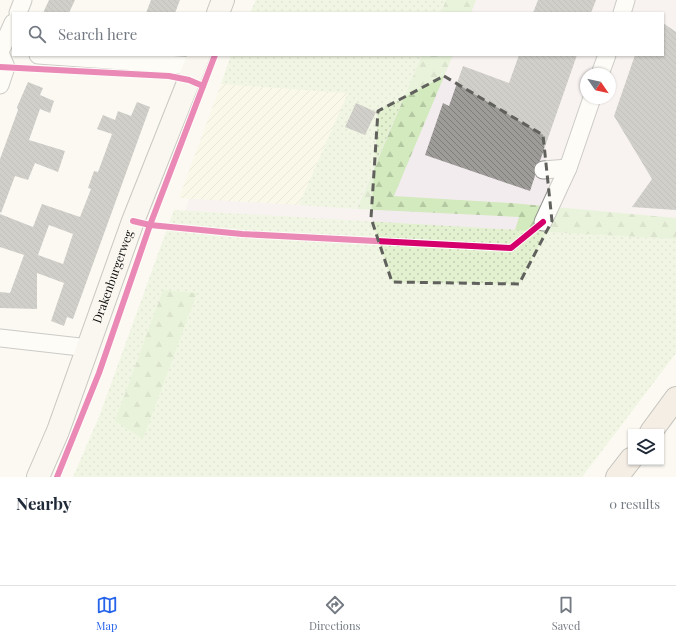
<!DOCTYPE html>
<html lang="en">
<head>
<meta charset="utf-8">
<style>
	body { margin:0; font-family:"Playfair Display",serif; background:#f6f6f7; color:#1f2937 }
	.controls { position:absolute; right:12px; bottom:12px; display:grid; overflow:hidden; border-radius:0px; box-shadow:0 1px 3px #0004 }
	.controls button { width:36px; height:36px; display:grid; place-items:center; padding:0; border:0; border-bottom:1px solid #e0e1e3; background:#fff; color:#1f2937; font:20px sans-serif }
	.compass { position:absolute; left:580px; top:68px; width:36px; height:36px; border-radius:50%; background:#fff; box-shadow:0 1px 3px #0004; rotate:124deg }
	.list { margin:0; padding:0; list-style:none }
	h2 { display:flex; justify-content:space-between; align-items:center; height:52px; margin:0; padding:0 16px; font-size:17px }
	h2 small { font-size:13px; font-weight:400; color:#747a83 }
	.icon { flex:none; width:22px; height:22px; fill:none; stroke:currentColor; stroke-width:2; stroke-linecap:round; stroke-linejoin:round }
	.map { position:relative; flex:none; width:676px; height:477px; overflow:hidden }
	.search { position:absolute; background:#fff; box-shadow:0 1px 3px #0004; left:12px; right:12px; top:12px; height:44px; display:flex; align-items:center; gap:10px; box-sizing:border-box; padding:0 14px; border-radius:0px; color:#747a83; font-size:15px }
	.sheet { height:108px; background:#fff }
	nav { display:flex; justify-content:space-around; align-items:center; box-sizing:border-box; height:56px; border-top:1px solid #e0e1e3; background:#fff; font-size:11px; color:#747a83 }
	nav a { display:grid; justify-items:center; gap:2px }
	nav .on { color:#2563eb }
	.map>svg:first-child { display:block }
	.industrial { fill:#f3ecef; fill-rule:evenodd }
	.farmland { fill:url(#farmland-furrows) }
	.grass { fill:url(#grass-dots) }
	.forest { fill:url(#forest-firs) }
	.building { fill:url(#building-back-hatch); fill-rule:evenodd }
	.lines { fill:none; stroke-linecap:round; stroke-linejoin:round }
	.minor-casing { stroke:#949390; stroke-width:19 }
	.secondary-casing { stroke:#8b8a87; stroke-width:24 }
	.motorway-casing { stroke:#81817d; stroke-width:24 }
	.minor { stroke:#fefefd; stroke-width:17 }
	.secondary { stroke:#f5f4ea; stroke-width:22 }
	.motorway { stroke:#eadfd4; stroke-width:22 }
	.cycleway-casing { stroke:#fff; stroke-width:8 }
	.cycleway { stroke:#d6006c; stroke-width:6 }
	.marked { fill:none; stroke:#60605d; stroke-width:3; stroke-dasharray:8 5; stroke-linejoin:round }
	.labels { text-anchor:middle; stroke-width:4; stroke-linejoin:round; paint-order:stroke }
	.street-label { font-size:12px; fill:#0d0d0d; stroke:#fff }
</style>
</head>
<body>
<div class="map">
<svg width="676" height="477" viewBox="0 0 676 477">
	<defs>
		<pattern id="farmland-furrows" width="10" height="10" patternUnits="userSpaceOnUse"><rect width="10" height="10" fill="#f8f6dd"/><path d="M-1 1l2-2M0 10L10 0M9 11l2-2" fill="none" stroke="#d3d2bc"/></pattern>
		<pattern id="grass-dots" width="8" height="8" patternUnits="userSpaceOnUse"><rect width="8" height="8" fill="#e3f1d0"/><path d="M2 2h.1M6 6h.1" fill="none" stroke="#c2cdb1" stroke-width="1.8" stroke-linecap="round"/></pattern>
		<pattern id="forest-firs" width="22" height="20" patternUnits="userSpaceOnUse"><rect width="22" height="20" fill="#d3eabe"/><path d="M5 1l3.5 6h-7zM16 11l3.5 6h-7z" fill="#b4c8a2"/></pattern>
		<pattern id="building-back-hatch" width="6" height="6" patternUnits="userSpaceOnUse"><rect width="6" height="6" fill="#9e9c98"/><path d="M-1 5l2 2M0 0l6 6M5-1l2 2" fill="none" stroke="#7f7e7a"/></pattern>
	</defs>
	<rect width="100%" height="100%" fill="#fbf9f2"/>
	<!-- industrial -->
	<path class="industrial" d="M273 0H676V268L177 234 209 142 248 55H663V13H267ZM586 74H610V98H586Z"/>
	<!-- farmland -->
	<polygon class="farmland" points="221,84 348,93 299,205 179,198"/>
	<!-- grass -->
	<g class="grass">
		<polygon points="256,0 446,0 441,13 250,13"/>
		<polygon points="231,55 422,55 356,209 299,205 348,93 221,84"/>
		<polygon points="174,210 676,239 676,353 582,477 73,477 99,417"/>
	</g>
	<!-- forest -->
	<g class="forest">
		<polygon points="446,0 476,0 471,13 441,13"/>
		<polygon points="422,55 453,55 394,196 511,203 676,218 676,239 515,230 519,217 357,209"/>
		<polygon points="163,290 197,293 143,439 115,421"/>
	</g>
	<!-- building -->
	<g class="building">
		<polygon points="49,0 75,0 69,13 43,13"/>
		<polygon points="151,0 180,0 175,13 146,13"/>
		<polygon points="538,0 596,0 591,13 533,13"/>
		<polygon points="663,23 676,32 676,210 632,207 652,179 614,116 635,55 663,55"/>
		<polygon points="519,55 577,55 540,161 534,166 535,176 530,191 425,155 443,103 449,106 463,66 509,83"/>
		<polygon points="28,82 43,88 40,95 54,101 50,113 40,109 29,140 65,151 58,172 35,163 28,180 15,176 1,213 0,212 0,159 18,110 17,107"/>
		<path d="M137 102 150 107 73 319 67 317 64 326 51 321 64 283 37 273V309L0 308V292L10 293 24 255 0 247V214L33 227 42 204 80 217 91 189 88 188 94 171 98 172 112 134 97 129 103 115 115 120 118 111 131 116ZM49 225 73 234 63 264 38 255Z"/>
		<polygon points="356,103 376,112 365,135 345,127"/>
	</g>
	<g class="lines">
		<!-- minor casing -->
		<g class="minor-casing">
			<g id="minor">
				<polyline points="18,13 23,0"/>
				<polyline points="622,13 626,0"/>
				<polyline points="0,52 13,23"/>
				<polyline points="0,53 6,67 0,85"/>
				<polyline points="38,55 194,66"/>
				<polyline points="600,74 607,55"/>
				<polyline points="543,170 568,168"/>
				<polyline points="543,222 568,168 592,98"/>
				<polyline points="0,338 89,348"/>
			</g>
		</g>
		<!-- secondary casing -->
		<g class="secondary-casing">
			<g id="secondary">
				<polyline points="218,13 223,0"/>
				<path id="s1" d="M38 477 58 431 133 221 199 55"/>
			</g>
		</g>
		<!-- motorway casing -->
		<g class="motorway-casing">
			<g id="motorway">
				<polyline points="651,432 676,398"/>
				<polyline points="617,477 631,459"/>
			</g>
		</g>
		<!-- minor -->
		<use href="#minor" class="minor"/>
		<!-- secondary -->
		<use href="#secondary" class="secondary"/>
		<!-- motorway -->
		<use href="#motorway" class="motorway"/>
		<!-- cycleway casing -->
		<g class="cycleway-casing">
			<g id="cycleway">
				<polyline points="0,67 169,76 189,80 203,86"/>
				<polyline points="133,221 150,225 242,234 511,248 543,222"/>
				<polyline points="57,477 99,373 150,225 215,55"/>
			</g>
		</g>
		<!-- cycleway -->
		<use href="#cycleway" class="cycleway"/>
	</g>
	<!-- marked area -->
	<path d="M0 0H676V477H0ZM444 76 543 135 552 221 519 284 392 282 371 218 378 111Z" fill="#fbf9f2" fill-opacity=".55" fill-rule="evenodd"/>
	<path class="marked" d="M444 76 543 135 552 221 519 284 392 282 371 218 378 111Z"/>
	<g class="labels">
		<!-- street labels -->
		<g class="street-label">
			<text dy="4" stroke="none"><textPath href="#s1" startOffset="214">Drakenburgerweg</textPath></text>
		</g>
	</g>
</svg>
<div class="controls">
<button><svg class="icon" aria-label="layers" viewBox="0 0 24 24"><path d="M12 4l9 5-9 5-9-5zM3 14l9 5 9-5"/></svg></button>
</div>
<svg class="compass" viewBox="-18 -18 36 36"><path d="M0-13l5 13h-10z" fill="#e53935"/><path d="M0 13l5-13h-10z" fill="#747a83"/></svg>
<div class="search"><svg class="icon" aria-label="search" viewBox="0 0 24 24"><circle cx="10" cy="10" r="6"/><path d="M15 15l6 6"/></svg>Search here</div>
</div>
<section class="sheet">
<h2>Nearby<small>0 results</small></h2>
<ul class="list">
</ul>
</section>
<nav>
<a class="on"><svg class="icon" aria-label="map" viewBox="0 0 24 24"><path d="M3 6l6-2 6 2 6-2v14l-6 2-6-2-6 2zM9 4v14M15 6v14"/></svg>Map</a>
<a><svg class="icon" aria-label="directions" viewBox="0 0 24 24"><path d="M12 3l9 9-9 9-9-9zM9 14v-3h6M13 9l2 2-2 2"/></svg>Directions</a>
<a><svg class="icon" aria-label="saved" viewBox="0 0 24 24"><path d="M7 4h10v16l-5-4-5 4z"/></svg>Saved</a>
</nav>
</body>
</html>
